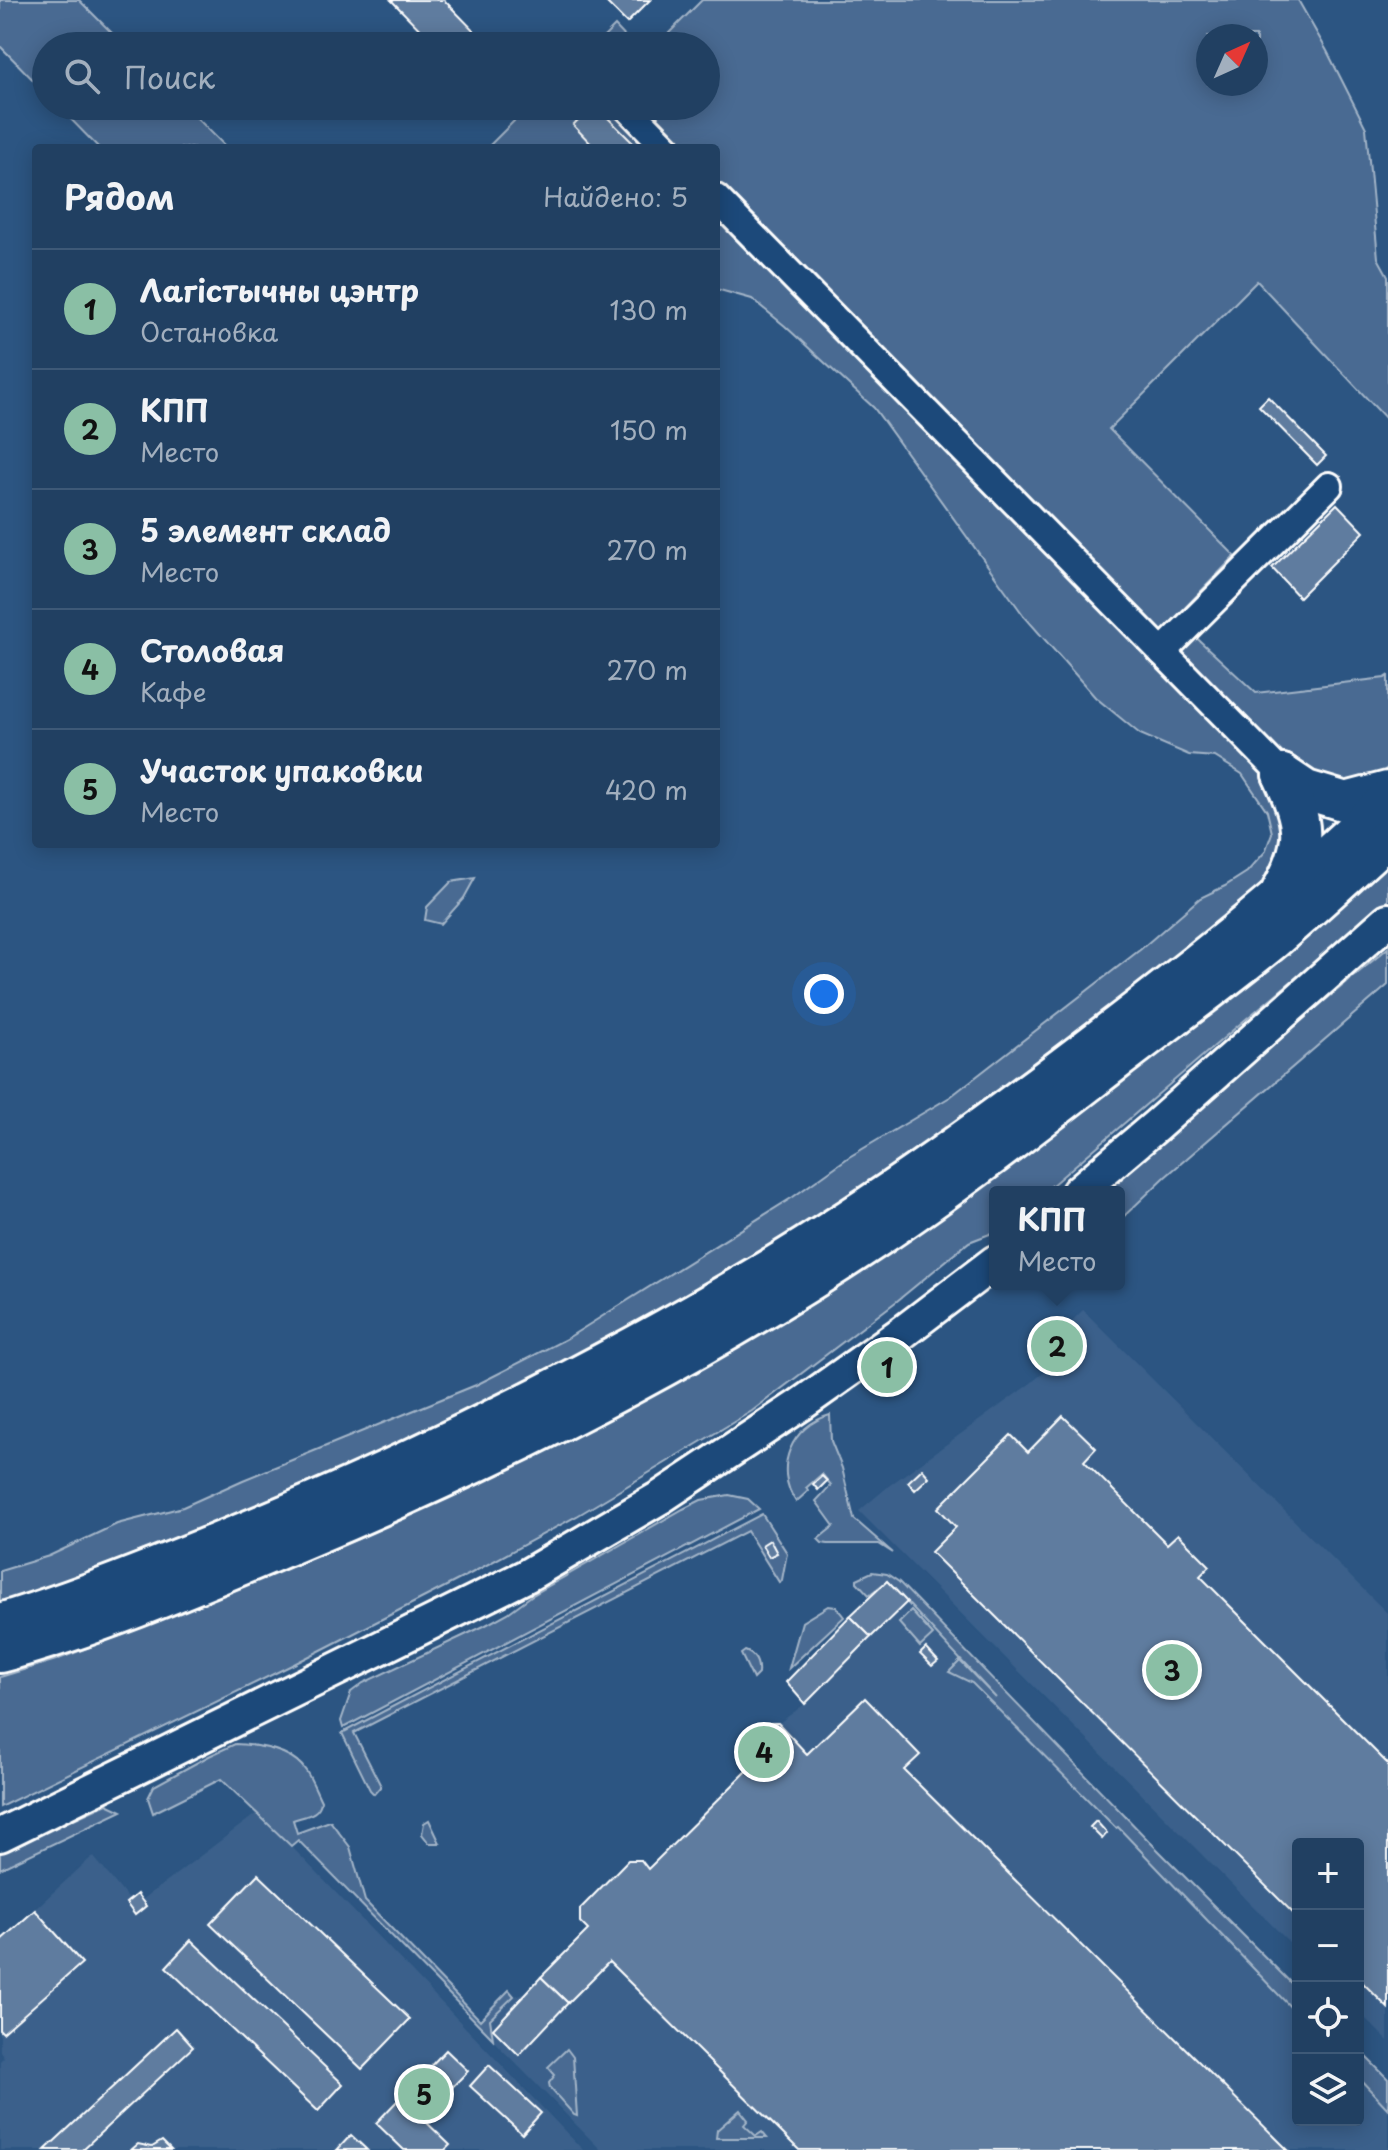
<!DOCTYPE html>
<html lang="ru">
<head>
<meta charset="utf-8">
<style>
	body { margin:0; font-family:"Playpen Sans",sans-serif; background:#2d4b6b; color:#f1f3f6 }
	.controls { position:absolute; right:24px; bottom:24px; display:grid; overflow:hidden; border-radius:8px; box-shadow:0 4px 20px #0003 }
	.controls button { width:72px; height:72px; display:grid; place-items:center; padding:0; border:0; border-bottom:2px solid #3e5977; background:#214062; color:#f1f3f6; font:40px sans-serif }
	.compass { position:absolute; left:1196px; top:24px; width:72px; height:72px; border-radius:50%; background:#214062; box-shadow:0 4px 20px #0003; rotate:45deg }
	.you { position:absolute; left:824px; top:994px; width:28px; height:28px; margin:-20px; border:6px solid #fff; border-radius:50%; background:#1a73e8; box-shadow:0 0 0 12px #1a73e833 }
	.badge { display:grid; place-items:center; width:52px; height:52px; border-radius:50%; background:#8abfa5; color:#111; font-size:26px; font-weight:700 }
	.pin { position:absolute; translate:-50% -50%; border:4px solid #fff; box-shadow:0 2px 8px #0006 }
	.popup { position:absolute; left:989px; top:1186px; width:136px; height:104px; box-sizing:border-box; display:grid; place-content:center; border-radius:8px; background:#214062; filter:drop-shadow(0 2px 6px #0005); font-size:26px; white-space:nowrap; color:#a2afbe }
	.popup b { font-size:30px; color:#f1f3f6 }
	.popup::after { content:''; position:absolute; left:50%; top:100%; margin-left:-16px; border:16px solid transparent; border-top-color:#214062 }
	.list { margin:0; padding:0; list-style:none }
	h2 { display:flex; justify-content:space-between; align-items:center; height:104px; margin:0; padding:0 32px; font-size:34px }
	h2 small { font-size:26px; font-weight:400; color:#a2afbe }
	.list li { display:grid; grid-template-columns:52px 1fr auto; gap:24px; align-items:center; box-sizing:border-box; height:120px; padding:0 32px; border-top:2px solid #3e5977 }
	.list b { display:block; font-size:30px; white-space:nowrap }
	.list p { margin:0; font-size:26px; white-space:nowrap; color:#a2afbe }
	.list em { font-size:26px; font-style:normal; color:#a2afbe }
	.icon { flex:none; width:44px; height:44px; fill:none; stroke:currentColor; stroke-width:2; stroke-linecap:round; stroke-linejoin:round }
	.map { position:relative; flex:none; width:1388px; height:2150px; overflow:hidden }
	.search { position:absolute; background:#214062; box-shadow:0 4px 20px #0003; left:32px; top:32px; width:688px; height:88px; display:flex; align-items:center; gap:20px; box-sizing:border-box; padding:0 28px; border-radius:44px; color:#a2afbe; font-size:30px }
	.panel { position:absolute; background:#214062; box-shadow:0 4px 20px #0003; left:32px; top:144px; width:688px; height:704px; border-radius:8px }
	.map>svg:first-child { display:block }
	.built { fill:#3b618b }
	.green { fill:#486b92; stroke:#a4b5c8; stroke-width:2; fill-rule:evenodd }
	.building { fill:#5e7c9f; stroke:#fff; stroke-width:2 }
	.lines { fill:none; stroke-linecap:round; stroke-linejoin:round }
	.minor-casing { stroke:#fff; stroke-width:32 }
	.major-casing { stroke:#fff; stroke-width:38 }
	.highway-casing { stroke:#fff; stroke-width:44 }
	.minor { stroke:#1f4a7a; stroke-width:26 }
	.major { stroke:#1f4a7a; stroke-width:32 }
	.highway { stroke:#1f4a7a; stroke-width:38 }
</style>
</head>
<body>
<div class="map">
<svg width="1388" height="2150" viewBox="0 0 1388 2150">
	<rect width="100%" height="100%" fill="#2c5582"/>
	<filter id="ink" filterUnits="userSpaceOnUse"><feTurbulence type="fractalNoise" baseFrequency=".0125" numOctaves="2"/><feDisplacementMap in="SourceGraphic" scale="16" xChannelSelector="R" yChannelSelector="G"/><feConvolveMatrix kernelMatrix="1 2 1 2 8 2 1 2 1" color-interpolation-filters="sRGB"/></filter>
	<g filter="url(#ink)">
		<!-- built -->
		<g class="built">
			<polygon points="1083,1310 1388,1614 1388,2041 1358,2011 1358,1844 1298,1844 1298,1951 859,1511 890,1485 1031,1383 1050,1367 1055,1358 1045,1348"/>
			<polygon points="887,1581 1298,2015 1298,2120 1358,2120 1358,2077 1388,2109 1388,2150 601,2150 477,2024 509,1990 515,1996 527,1992 587,1930 580,1922 580,1909 628,1860 641,1860 649,1869 749,1769 742,1758 741,1744 766,1723 779,1723 805,1704 786,1682 859,1607 869,1595"/>
			<polygon points="257,1813 291,1846 583,2150 0,2150 0,2061 4,2057 0,2051 0,1941 93,1856 129,1900 137,1894 142,1900"/>
		</g>
		<!-- green -->
		<g class="green">
			<polygon points="0,0 79,0 125,46 46,46 46,93 0,46"/>
			<path d="M702 0H1298L1327 51 1366 128 1378 258 1388 276V421L1257 281 1109 429 1235 556 1175 618 1256 693 1385 678 1388 676V767L1380 775 1289 804 1286 871 964 1121 686 1308 475 1415 152 1552 0 1604V1571L49 1556 117 1524 183 1507 243 1480 476 1385 566 1339 793 1197 849 1157 950 1097 1141 949 1200 898 1225 886 1247 872 1265 852 1272 833 1267 811 1242 774 1215 757 1189 755 1140 734 1095 697 1024 616 874 408 785 326 752 299 716 289V148H487L529 106H706V46H656ZM1208 36H1256V84H1208Z"/>
			<polygon points="615,26 634,46 595,46"/>
			<polygon points="58,106 185,106 227,148 99,148"/>
			<polygon points="1388,854 1388,901 1240,1024 1044,1192 995,1192 995,1232 969,1242 897,1301 752,1411 577,1516 468,1575 294,1664 0,1807 0,1677 56,1660 185,1610 340,1547 446,1499 699,1369 789,1314"/>
			<polygon points="475,878 464,898 441,924 425,920 427,907 451,882"/>
			<polygon points="1388,948 1388,985 1164,1178 1119,1221 1119,1192 1102,1192 1257,1057"/>
			<path d="M830 1415 831 1441 842 1468 854 1519 893 1553 879 1544H828L822 1543 818 1539 834 1526 816 1501 831 1485 822 1474 806 1488 808 1491 796 1502C773 1468 791 1426 830 1415Z"/>
			<polygon points="729,1495 748,1499 759,1509 343,1728 341,1721 351,1692 363,1683 484,1626 508,1613 531,1596 683,1509 701,1500"/>
			<polygon points="762,1514 787,1553 782,1580 779,1582 747,1531 354,1733 381,1786 374,1794 370,1790 342,1733"/>
			<polygon points="872,1572 887,1574 899,1582 1148,1840 1298,1990 1298,2015 1118,1827 1116,1828 972,1683 949,1672 960,1661 996,1698 887,1581 869,1595 857,1582 857,1579"/>
			<polygon points="828,1606 836,1607 844,1617 789,1668 802,1622"/>
			<polygon points="911,1611 933,1635 920,1647 899,1623"/>
			<path d="M745 1651C756 1655 759 1664 758 1674L753 1679 741 1654Z"/>
			<path d="M235 1744C259 1745 292 1749 306 1771 312 1780 316 1791 321 1801 320 1815 304 1816 293 1820L297 1833 330 1821 350 1847 365 1901 480 2020 509 1990 514 1996 490 2019 493 2039 298 1840 291 1846 221 1779 153 1813 148 1798 154 1786 209 1756Z"/>
			<polygon points="107,1804 122,1811 0,1869 0,1852"/>
			<polygon points="429,1820 440,1843 429,1843 422,1834 424,1823"/>
			<polygon points="567,2049 573,2057 577,2116 574,2115 550,2088 549,2083 555,2075 548,2067"/>
			<polygon points="1358,2049 1388,2079 1388,2109 1358,2077"/>
			<polygon points="740,2110 748,2120 744,2125 756,2136 762,2132 767,2138 716,2138 717,2130"/>
		</g>
		<!-- building -->
		<g class="building">
			<polygon points="391,0 444,0 489,46 436,46"/>
			<polygon points="604,0 650,0 627,23"/>
			<polygon points="592,106 596,106 638,148 595,148 573,125"/>
			<polygon points="1268,397 1326,456 1317,465 1259,406"/>
			<polygon points="1337,504 1364,532 1299,597 1272,568"/>
			<polygon points="1058,1335 1068,1345 1056,1358 1045,1348"/>
			<polygon points="1063,1416 1096,1448 1084,1461 1167,1544 1178,1534 1210,1566 1200,1576 1388,1764 1388,2008 1358,1978 1358,1844 1298,1844 1298,1918 931,1552 956,1527 938,1508 1011,1435 1028,1452"/>
			<polygon points="922,1469 929,1477 915,1490 908,1482"/>
			<polygon points="822,1476 827,1481 818,1490 813,1484"/>
			<polygon points="770,1540 777,1553 769,1557 762,1545"/>
			<polygon points="887,1581 907,1602 871,1637 850,1616"/>
			<polygon points="850,1616 871,1637 805,1704 786,1682"/>
			<polygon points="926,1648 938,1661 932,1666 920,1654"/>
			<polygon points="865,1698 920,1755 904,1770 1288,2150 799,2150 609,1962 568,2003 541,1977 588,1930 580,1922 580,1909 628,1860 641,1860 648,1869 749,1769 742,1758 741,1744 766,1723 778,1723 807,1754"/>
			<polygon points="1096,1821 1107,1833 1102,1839 1090,1827"/>
			<polygon points="258,1874 410,2019 362,2069 210,1924"/>
			<polygon points="137,1894 146,1906 135,1915 126,1903"/>
			<polygon points="35,1910 82,1963 3,2033 0,2030 0,1941"/>
			<polygon points="191,1940 343,2084 318,2111 166,1967"/>
			<polygon points="541,1977 568,2003 519,2055 493,2029"/>
			<polygon points="176,2028 193,2047 82,2150 45,2150"/>
			<polygon points="446,2050 468,2071 422,2118 450,2145 445,2150 404,2150 376,2123"/>
			<polygon points="489,2065 541,2113 522,2134 470,2086"/>
			<polygon points="351,2135 367,2150 337,2150"/>
			<polygon points="162,2141 171,2150 131,2150 138,2144 152,2147"/>
		</g>
		<g class="lines">
			<!-- minor casing -->
			<g class="minor-casing">
				<g id="minor">
					<polyline points="626,106 667,148"/>
					<polyline points="716,198 1282,774"/>
					<polyline points="1162,652 1329,486"/>
				</g>
			</g>
			<!-- major casing -->
			<g class="major-casing">
				<g id="major">
					<polyline points="1078,1192 1157,1125 1388,920"/>
					<polyline points="0,1835 526,1576 661,1497 800,1405 903,1332 995,1262"/>
				</g>
			</g>
			<!-- highway casing -->
			<g class="highway-casing">
				<g id="highway">
					<polyline points="1282,774 1306,790 1346,802 1388,791"/>
					<path d="M1281 891C1308 842 1305 824 1282 774"/>
					<path d="M0 1623C55 1607 109 1586 162 1565 243 1533 323 1500 402 1463 526 1405 647 1342 764 1272 883 1201 995 1119 1106 1034 1203 960 1299 884 1388 799"/>
					<path d="M0 1653C97 1627 197 1584 290 1545 493 1461 692 1361 875 1239 959 1183 1038 1121 1117 1060 1169 1020 1222 982 1273 940 1312 907 1350 872 1388 837"/>
				</g>
			</g>
			<!-- minor -->
			<use href="#minor" class="minor"/>
			<!-- major -->
			<use href="#major" class="major"/>
			<!-- highway -->
			<use href="#highway" class="highway"/>
		</g>
	</g>
</svg>
<div class="controls">
<button>+</button>
<button>−</button>
<button><svg class="icon" aria-label="locate" viewBox="0 0 24 24"><circle cx="12" cy="12" r="6"/><path d="M12 2v4M12 18v4M2 12h4M18 12h4"/></svg></button>
<button><svg class="icon" aria-label="layers" viewBox="0 0 24 24"><path d="M12 4l9 5-9 5-9-5zM3 14l9 5 9-5"/></svg></button>
</div>
<svg class="compass" viewBox="-18 -18 36 36"><path d="M0-13l5 13h-10z" fill="#e53935"/><path d="M0 13l5-13h-10z" fill="#a2afbe"/></svg>
<div class="you"></div>
<div class="pin badge" style="left:887px;top:1367px">1</div>
<div class="pin badge" style="left:1057px;top:1346px">2</div>
<div class="popup"><b>КПП</b>Место</div>
<div class="pin badge" style="left:1172px;top:1670px">3</div>
<div class="pin badge" style="left:764px;top:1752px">4</div>
<div class="pin badge" style="left:424px;top:2094px">5</div>
<div class="search"><svg class="icon" aria-label="search" viewBox="0 0 24 24"><circle cx="10" cy="10" r="6"/><path d="M15 15l6 6"/></svg>Поиск</div>
<section class="panel">
<h2>Рядом<small>Найдено: 5</small></h2>
<ul class="list">
<li><span class="badge">1</span><div><b>Лагістычны цэнтр</b><p>Остановка</p></div><em>130 m</em></li>
<li><span class="badge">2</span><div><b>КПП</b><p>Место</p></div><em>150 m</em></li>
<li><span class="badge">3</span><div><b>5 элемент склад</b><p>Место</p></div><em>270 m</em></li>
<li><span class="badge">4</span><div><b>Столовая</b><p>Кафе</p></div><em>270 m</em></li>
<li><span class="badge">5</span><div><b>Участок упаковки</b><p>Место</p></div><em>420 m</em></li>
</ul>
</section>
</div>
</body>
</html>
